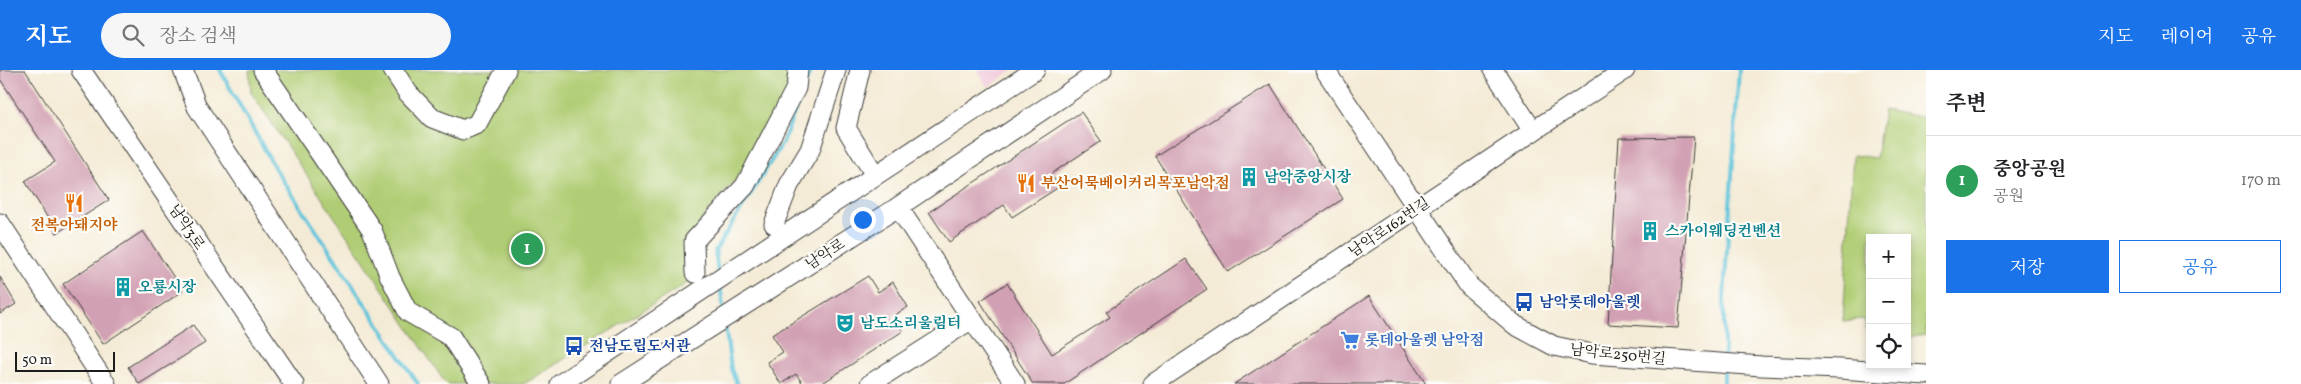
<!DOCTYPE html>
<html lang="ko">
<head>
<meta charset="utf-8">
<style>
	body { margin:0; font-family:Vollkorn,"Noto Serif KR",serif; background:#f6f6f6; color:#202124 }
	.controls { position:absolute; right:15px; bottom:15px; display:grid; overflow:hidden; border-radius:0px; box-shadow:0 2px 8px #0003 }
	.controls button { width:45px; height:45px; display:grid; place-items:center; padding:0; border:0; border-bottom:1px solid #e0e0e0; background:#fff; color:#202124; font:25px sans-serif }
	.scale { position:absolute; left:15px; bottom:12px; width:100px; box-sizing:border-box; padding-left:5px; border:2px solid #1c1c1c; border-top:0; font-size:14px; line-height:18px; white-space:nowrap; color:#1c1c1c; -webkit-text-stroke:4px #fdfcf7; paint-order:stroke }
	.you { position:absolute; left:862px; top:149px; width:18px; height:18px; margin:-12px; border:4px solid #fff; border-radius:50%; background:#1a73e8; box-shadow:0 0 0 8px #1a73e833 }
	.badge { display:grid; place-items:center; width:32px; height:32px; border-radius:50%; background:#1a73e8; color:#fff; font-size:16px; font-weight:700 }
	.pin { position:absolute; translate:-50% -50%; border:2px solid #fff; box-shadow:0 1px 5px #0006 }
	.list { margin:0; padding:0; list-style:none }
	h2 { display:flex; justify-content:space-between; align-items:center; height:65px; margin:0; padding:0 20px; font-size:21px }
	h2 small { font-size:16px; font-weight:400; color:#757577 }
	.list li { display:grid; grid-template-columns:32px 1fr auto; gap:15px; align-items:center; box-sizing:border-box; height:90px; padding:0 20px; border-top:1px solid #e0e0e0 }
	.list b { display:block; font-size:19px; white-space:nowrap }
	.list p { margin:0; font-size:16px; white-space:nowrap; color:#757577 }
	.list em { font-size:16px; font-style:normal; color:#757577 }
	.actions { display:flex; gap:10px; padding:15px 20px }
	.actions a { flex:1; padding:11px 0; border:1px solid #1a73e8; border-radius:0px; text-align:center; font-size:18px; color:#1a73e8 }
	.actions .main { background:#1a73e8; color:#fff }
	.icon { flex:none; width:28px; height:28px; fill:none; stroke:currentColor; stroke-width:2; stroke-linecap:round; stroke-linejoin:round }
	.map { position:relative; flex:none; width:1926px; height:314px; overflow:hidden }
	header { display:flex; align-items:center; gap:30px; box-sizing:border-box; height:70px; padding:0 25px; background:#1a73e8; color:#fff }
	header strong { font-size:24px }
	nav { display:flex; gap:28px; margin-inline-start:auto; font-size:18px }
	.search { width:350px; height:45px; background:#f6f6f6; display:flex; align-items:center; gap:12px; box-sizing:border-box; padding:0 18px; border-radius:28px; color:#757577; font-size:19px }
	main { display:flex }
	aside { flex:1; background:#fff }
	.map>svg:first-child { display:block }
	.built { fill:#f3cfe0 }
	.green { fill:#b0cd74; stroke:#667448 }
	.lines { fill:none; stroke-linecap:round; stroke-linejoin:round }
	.stream { stroke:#5ec4db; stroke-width:4 }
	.building { fill:#d2a0b4 }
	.minor-casing { stroke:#3c3b38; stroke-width:21 }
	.minor { stroke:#fff; stroke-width:19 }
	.labels { text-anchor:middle; stroke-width:4.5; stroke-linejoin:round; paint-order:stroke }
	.culture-label { font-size:15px; font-weight:bold; fill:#0d838f; stroke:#fdfcf7; text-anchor:start }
	.food-label { font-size:15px; font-weight:bold; fill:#c56008; stroke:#fdfcf7; text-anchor:start }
	.street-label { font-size:15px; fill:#1c1c1c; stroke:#fdfcf7 }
	.transit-label { font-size:15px; font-weight:bold; fill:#164399; stroke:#fdfcf7; text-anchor:start }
	.shop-label { font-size:15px; font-weight:bold; fill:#366cbe; stroke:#fdfcf7; text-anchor:start }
</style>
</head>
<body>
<header>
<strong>지도</strong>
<div class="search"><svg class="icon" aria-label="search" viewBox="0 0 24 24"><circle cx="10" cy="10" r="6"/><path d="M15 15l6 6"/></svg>장소 검색</div>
<nav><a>지도</a><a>레이어</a><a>공유</a></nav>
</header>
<main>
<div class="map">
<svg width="1926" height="314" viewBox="0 0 1926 314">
	<rect width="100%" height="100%" fill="#fdfcf7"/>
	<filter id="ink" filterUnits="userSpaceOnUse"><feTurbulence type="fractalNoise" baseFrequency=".02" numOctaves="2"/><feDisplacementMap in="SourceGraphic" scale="10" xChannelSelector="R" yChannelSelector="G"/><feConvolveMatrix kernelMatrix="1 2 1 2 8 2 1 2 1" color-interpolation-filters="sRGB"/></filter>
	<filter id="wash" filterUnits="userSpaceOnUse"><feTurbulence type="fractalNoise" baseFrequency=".0096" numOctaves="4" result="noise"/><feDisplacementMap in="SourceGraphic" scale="20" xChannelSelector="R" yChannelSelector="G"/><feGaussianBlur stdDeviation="1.12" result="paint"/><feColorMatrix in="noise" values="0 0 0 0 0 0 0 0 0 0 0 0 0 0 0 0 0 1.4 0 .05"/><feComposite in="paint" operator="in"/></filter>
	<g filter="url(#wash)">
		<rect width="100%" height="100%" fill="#f4ebd6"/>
		<!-- built -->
		<polygon class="built" points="977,0 1013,0 988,17"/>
		<!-- green -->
		<g class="green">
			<polygon points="249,0 792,0 783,55 700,151 699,206 524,314 446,314 251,22"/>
			<polygon points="1884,40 1926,48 1926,265 1907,268 1907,168 1870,168 1869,274 1864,249 1843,251 1853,85 1876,88"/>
		</g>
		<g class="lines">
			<!-- stream -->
			<g class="stream">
				<polyline points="220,0 276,100 418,314"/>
				<polyline points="805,14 811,0"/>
				<polyline points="718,203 715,181 783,72 797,35"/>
				<polyline points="720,215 724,243"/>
				<polyline points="725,255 731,299 737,314"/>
				<polyline points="1724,287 1724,226 1739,0"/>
				<polyline points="1724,314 1724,299"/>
			</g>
		</g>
		<g id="blocks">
			<!-- building -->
			<g class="building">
				<polygon points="0,0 25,0 109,130 57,163 25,111 55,92 0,9"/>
				<polygon points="1270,14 1343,129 1228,202 1155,86"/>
				<polygon points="1081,42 1101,71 1051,104 1059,117 1012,147 1004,135 949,172 929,142"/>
				<polygon points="1694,67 1678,258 1608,254 1619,68"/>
				<polygon points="143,161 183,221 103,274 63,214"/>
				<polygon points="1186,189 1207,219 1064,314 1033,314 980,231 1007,213 1052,284 1110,247 1106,242"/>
				<polygon points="868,206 878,222 893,212 908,237 893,246 903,261 821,314 803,314 796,304 781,314 767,292 783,282 772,265"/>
				<polygon points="0,207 16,234 0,244"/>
				<polygon points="1369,226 1426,314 1234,314"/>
				<polygon points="193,255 205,273 139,314 128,297"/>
			</g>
		</g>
	</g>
	<g filter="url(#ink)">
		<use href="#blocks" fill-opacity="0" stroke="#3c3b38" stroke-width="1"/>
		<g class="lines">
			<!-- minor casing -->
			<g class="minor-casing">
				<g id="minor">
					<polyline points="81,0 294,314"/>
					<polyline points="183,0 197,37 379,314"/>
					<polyline points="263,0 372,160 390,207 408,242 451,267 481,314"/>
					<polyline points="393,0 408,23 432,48 463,60 477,54 506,0"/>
					<polyline points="860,0 846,58 875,105"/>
					<polyline points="1325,0 1469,216 1515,255 1554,276 1592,284 1762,296 1840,299 1926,305"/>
					<polyline points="1493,0 1533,61"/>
					<polyline points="898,137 1015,314"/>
					<polyline points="0,153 106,314"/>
					<polyline points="774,154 789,115 810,80 836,0"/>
					<polyline points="695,203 694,171 745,116 796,18 798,0"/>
					<polyline points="560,314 1035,0"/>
					<polyline points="621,314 898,137 1102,0"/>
					<polyline points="870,314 972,249"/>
					<polyline points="1153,314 1625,0"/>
				</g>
			</g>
			<!-- minor -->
			<use href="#minor" class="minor"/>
		</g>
	</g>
	<!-- icons -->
	<defs>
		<g id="building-bare" transform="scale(1.5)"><path d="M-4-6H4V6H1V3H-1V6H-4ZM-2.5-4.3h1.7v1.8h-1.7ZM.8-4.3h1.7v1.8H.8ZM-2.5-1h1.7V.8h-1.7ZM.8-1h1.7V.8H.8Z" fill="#0f9aa8" stroke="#fdfcf7" stroke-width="2.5" paint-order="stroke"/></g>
		<g id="restaurant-bare" transform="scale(1.5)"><path d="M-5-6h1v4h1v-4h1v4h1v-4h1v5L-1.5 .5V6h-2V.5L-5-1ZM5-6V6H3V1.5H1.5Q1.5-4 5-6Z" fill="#e8710a" stroke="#fdfcf7" stroke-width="2.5" paint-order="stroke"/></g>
		<g id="bus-bare" transform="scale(1.5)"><path d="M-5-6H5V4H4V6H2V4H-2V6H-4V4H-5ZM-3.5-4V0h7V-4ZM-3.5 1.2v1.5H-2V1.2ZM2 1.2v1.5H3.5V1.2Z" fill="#1a4fb4" stroke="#fdfcf7" stroke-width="2.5" paint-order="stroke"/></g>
		<g id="theatre-bare" transform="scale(1.5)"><path d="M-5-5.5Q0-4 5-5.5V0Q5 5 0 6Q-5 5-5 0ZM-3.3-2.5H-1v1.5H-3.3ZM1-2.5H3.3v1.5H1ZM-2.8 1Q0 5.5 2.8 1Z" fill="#0f9aa8" stroke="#fdfcf7" stroke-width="2.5" paint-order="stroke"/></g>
		<g id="supermarket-bare" transform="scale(1.5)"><path d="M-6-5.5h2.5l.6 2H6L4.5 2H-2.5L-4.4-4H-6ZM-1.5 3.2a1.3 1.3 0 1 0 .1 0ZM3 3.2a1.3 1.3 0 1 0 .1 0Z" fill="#3f7fe0" stroke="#fdfcf7" stroke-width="2.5" paint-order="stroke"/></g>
	</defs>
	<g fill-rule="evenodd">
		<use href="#building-bare" x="1249" y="107"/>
		<use href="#restaurant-bare" x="1026" y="113"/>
		<use href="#restaurant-bare" x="74" y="133"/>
		<use href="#building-bare" x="1650" y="161"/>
		<use href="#building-bare" x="123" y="217"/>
		<use href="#bus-bare" x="1524" y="232"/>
		<use href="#theatre-bare" x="845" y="253"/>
		<use href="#supermarket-bare" x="1350" y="270"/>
		<use href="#bus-bare" x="574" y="276"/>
	</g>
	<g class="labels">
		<!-- culture labels -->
		<g class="culture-label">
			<text x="1264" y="112">남악중앙시장</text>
			<text x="1665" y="166">스카이웨딩컨벤션</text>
			<text x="138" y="222">오룡시장</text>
			<text x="860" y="258">남도소리울림터</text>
		</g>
		<!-- food labels -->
		<g class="food-label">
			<text x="1041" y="118">부산어묵베이커리목포남악점</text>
			<text x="74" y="160" text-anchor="middle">전복아돼지야</text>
		</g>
		<!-- street labels -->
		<g class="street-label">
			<text transform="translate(187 157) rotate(56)" y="5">남악3로</text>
			<text transform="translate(1389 157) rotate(-34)" y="5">남악로162번길</text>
			<text transform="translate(825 184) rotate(-33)" y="5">남악로</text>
			<text transform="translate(1618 284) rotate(6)" y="5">남악로250번길</text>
		</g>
		<!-- transit labels -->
		<g class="transit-label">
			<text x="1539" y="237">남악롯데아울렛</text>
			<text x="589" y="281">전남도립도서관</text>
		</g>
		<!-- shop labels -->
		<g class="shop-label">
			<text x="1365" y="275">롯데아울렛 남악점</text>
		</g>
	</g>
</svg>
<div class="controls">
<button>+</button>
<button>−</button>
<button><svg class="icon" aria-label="locate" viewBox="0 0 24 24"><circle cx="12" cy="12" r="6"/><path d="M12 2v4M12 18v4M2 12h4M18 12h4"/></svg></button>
</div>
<div class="scale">50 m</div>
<div class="you"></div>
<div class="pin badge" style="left:527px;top:179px;background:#2e9e5b">1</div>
</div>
<aside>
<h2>주변<small></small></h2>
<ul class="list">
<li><span class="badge" style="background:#2e9e5b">1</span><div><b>중앙공원</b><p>공원</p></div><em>170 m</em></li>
</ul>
<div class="actions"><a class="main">저장</a><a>공유</a></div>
</aside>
</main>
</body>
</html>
